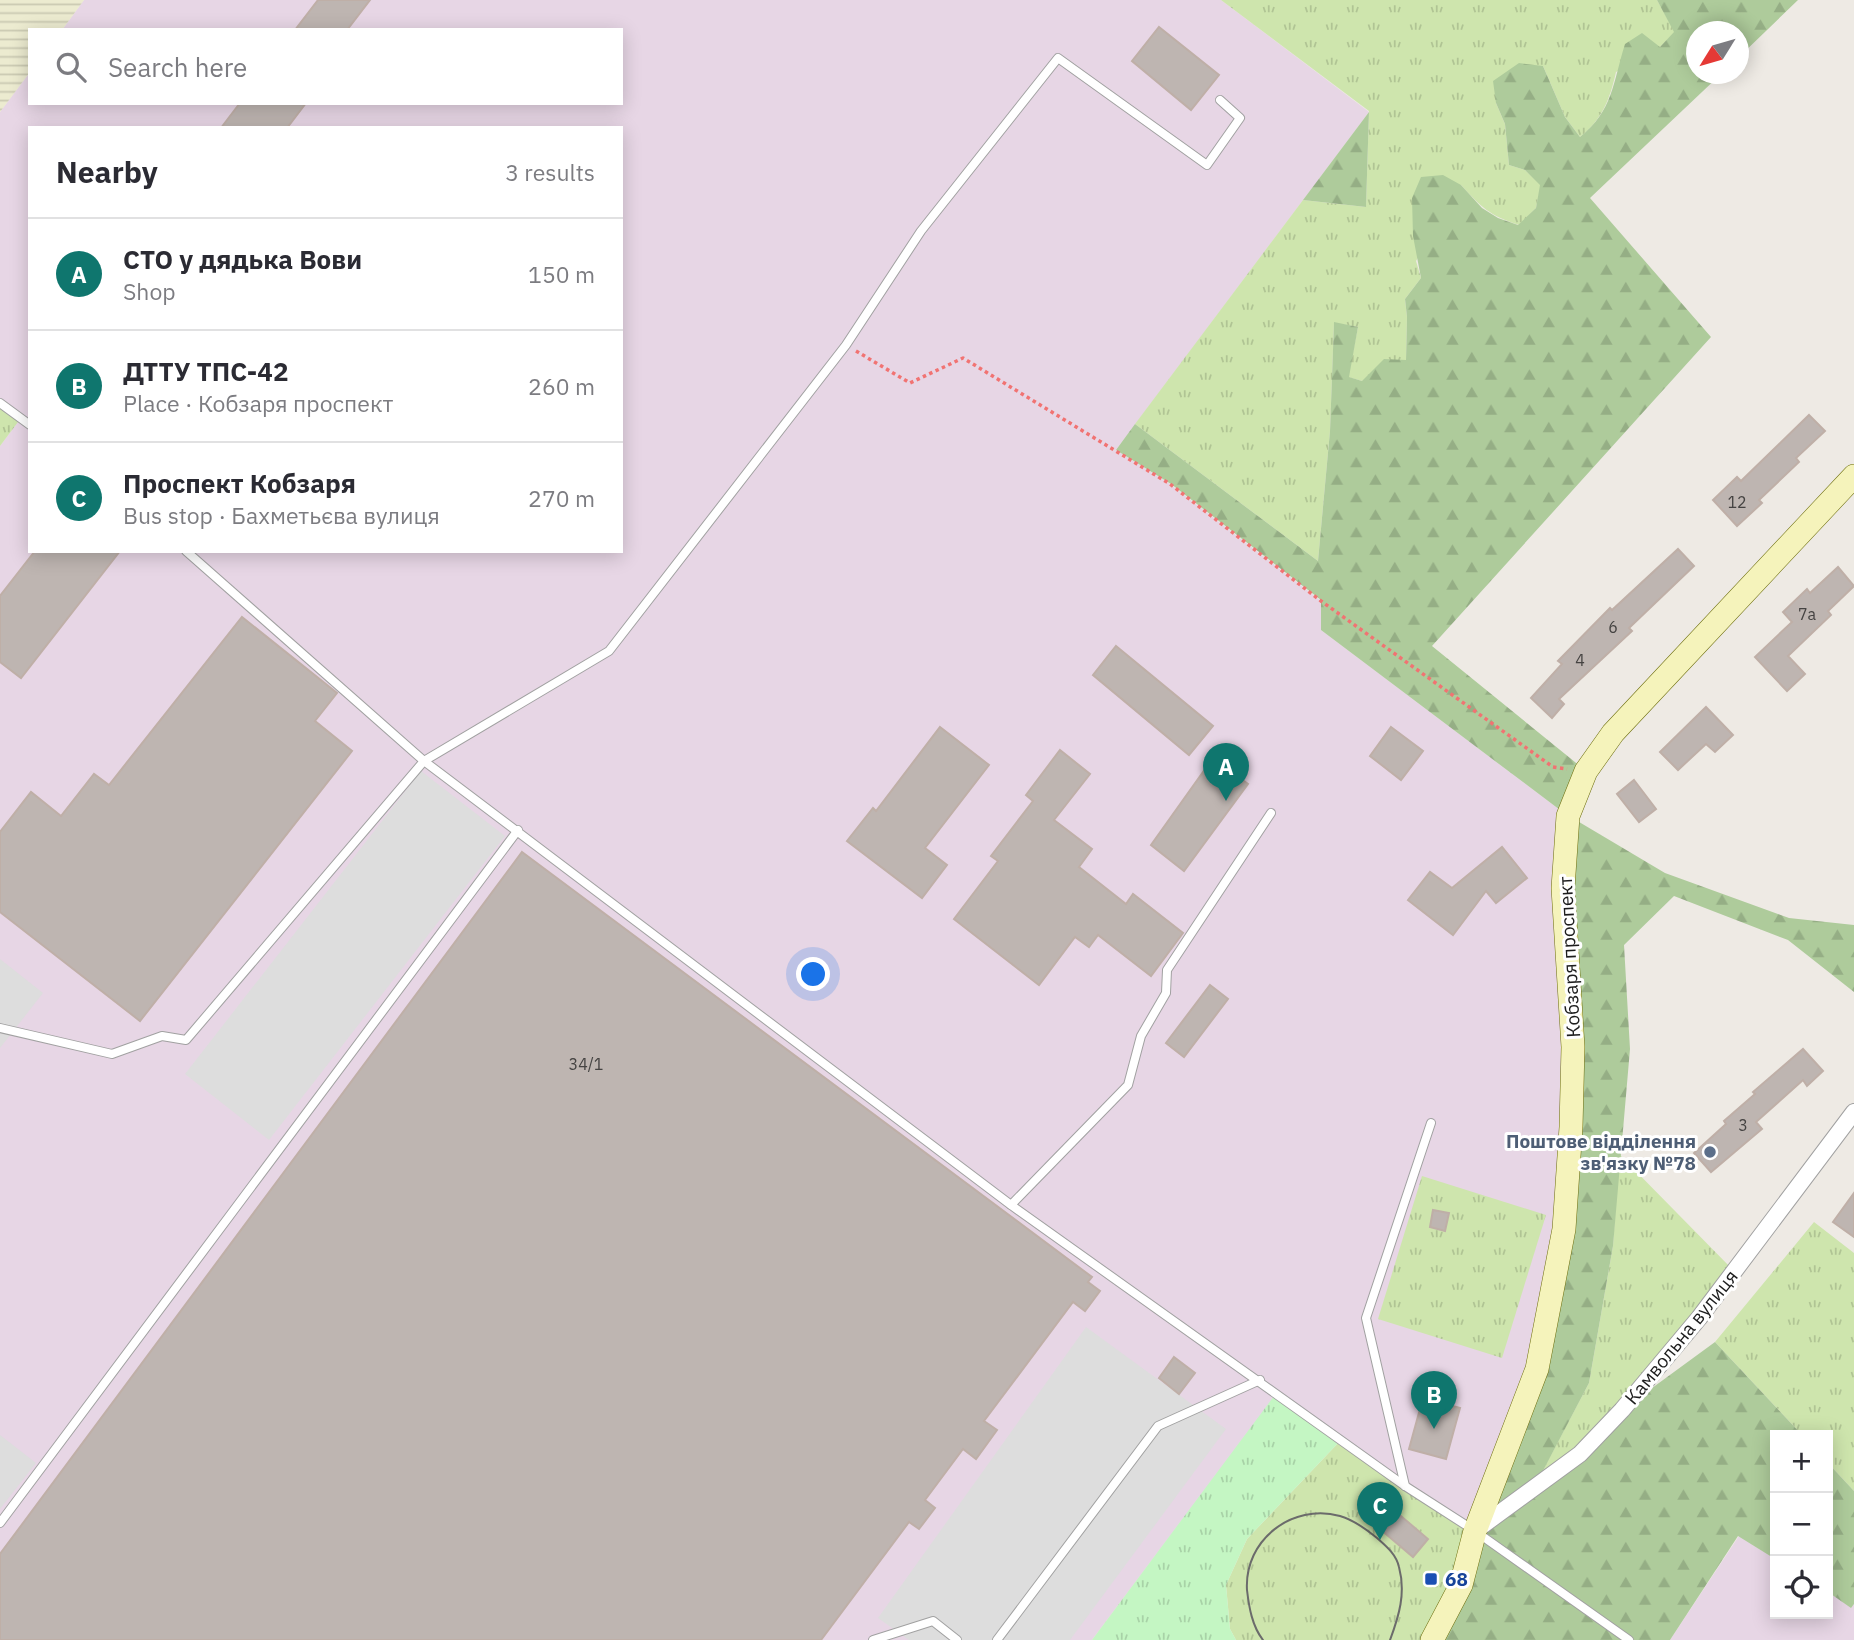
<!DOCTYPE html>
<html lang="en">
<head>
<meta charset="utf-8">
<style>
	body { margin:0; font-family:"IBM Plex Sans",sans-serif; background:#f2f2f3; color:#2b2b33 }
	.controls { position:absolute; right:21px; bottom:21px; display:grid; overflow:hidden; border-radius:0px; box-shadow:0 4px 18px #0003 }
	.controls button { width:63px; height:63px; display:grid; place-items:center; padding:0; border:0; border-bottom:2px solid #e1e1e2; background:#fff; color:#2b2b33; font:35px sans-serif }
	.compass { position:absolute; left:1686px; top:21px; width:63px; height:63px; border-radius:50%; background:#fff; box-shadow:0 4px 18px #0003; rotate:233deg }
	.you { position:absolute; left:814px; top:975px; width:24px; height:24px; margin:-18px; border:5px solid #fff; border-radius:50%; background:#1a73e8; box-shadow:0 0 0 10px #1a73e833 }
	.badge { display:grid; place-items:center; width:46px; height:46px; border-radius:50%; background:#0f766e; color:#fff; font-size:23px; font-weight:700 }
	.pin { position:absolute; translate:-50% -58px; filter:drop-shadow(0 2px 4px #0008) }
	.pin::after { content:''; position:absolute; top:37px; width:24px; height:21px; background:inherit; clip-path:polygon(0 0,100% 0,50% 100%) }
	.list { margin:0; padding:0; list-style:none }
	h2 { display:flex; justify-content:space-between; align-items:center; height:91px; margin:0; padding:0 28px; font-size:30px }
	h2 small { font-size:23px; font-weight:400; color:#7c7c81 }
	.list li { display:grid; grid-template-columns:46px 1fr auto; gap:21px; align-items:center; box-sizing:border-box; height:112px; padding:0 28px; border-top:2px solid #e1e1e2 }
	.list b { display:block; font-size:26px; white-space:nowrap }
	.list p { margin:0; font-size:23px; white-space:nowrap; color:#7c7c81 }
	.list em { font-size:23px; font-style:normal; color:#7c7c81 }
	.icon { flex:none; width:38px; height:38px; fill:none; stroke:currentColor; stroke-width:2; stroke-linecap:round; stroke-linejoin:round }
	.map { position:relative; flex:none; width:1854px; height:1640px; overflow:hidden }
	.search { position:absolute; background:#fff; box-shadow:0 4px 18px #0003; left:28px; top:28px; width:595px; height:77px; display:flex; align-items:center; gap:18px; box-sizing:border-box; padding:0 24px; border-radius:0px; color:#7c7c81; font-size:26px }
	.panel { position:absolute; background:#fff; box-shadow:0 4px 18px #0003; left:28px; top:126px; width:595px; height:427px; border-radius:0px }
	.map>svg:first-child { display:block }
	.industrial { fill:#e7d6e5; fill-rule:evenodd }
	.farmland { fill:url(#farmland-rules) }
	.grass { fill:url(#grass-tufts) }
	.forest { fill:url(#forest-firs) }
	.park { fill:url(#park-tufts) }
	.parking { fill:#ddd }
	.building { fill:#beb5b1; stroke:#bfafa7; stroke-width:2 }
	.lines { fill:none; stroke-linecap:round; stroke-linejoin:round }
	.service-casing { stroke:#a1a1a1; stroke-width:10 }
	.minor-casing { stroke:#a1a1a1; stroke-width:18 }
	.secondary-casing { stroke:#6c6d0c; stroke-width:24 }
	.path { stroke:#f17372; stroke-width:3.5; stroke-dasharray:3.5 3.5; stroke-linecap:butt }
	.service { stroke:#fff; stroke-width:8 }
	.minor { stroke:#fff; stroke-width:16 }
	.secondary { stroke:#f5f3bb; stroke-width:23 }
	.tram { stroke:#6b6b6b; stroke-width:2 }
	.service-dot { fill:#5c6f8a; stroke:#fff; stroke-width:2.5 }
	.transit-dot { fill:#1a4fb4; stroke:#fff; stroke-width:2.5 }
	.labels { text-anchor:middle; stroke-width:6; stroke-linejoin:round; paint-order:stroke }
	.number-label { font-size:16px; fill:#454342 }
	.street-label { font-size:19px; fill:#1d1d1d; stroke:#fff }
	.service-label { font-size:19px; font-weight:bold; fill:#4e5e75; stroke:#fff; text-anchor:end }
	.transit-label { font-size:19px; font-weight:bold; fill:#164399; stroke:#fff; text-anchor:start }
</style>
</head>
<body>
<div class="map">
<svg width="1854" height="1640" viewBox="0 0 1854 1640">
	<defs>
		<pattern id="farmland-rules" width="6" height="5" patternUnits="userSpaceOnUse" patternTransform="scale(1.75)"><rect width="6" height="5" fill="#ecebd0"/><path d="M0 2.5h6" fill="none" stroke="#cac9b2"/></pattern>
		<pattern id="grass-tufts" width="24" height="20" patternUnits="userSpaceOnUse" patternTransform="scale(1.75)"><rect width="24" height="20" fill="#cee5ad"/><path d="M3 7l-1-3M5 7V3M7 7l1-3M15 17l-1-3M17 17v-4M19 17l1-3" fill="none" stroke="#b0c494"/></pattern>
		<pattern id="forest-firs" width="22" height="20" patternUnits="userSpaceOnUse" patternTransform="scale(1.75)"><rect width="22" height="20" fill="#aecb9b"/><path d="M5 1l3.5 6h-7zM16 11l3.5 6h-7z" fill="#95ae85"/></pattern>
		<pattern id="park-tufts" width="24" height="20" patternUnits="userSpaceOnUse" patternTransform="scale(1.75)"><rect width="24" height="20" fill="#c4f6c3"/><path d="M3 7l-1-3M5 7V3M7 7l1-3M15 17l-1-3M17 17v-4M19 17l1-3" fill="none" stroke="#a8d2a7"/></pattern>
	</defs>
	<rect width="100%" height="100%" fill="#eeeae4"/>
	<!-- industrial -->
	<g class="industrial">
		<path d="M84 0H1221L1369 112 1116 450 1170 484 1321 601V630L1568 816 1571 1127 1537 1369 1475 1531 1277 1393 1092 1640H0V446L20 419 0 403V112L30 72V103H621V30H62ZM30 128H621V551H30Z"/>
		<polygon points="1739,1536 1775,1559 1775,1614 1828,1614 1828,1592 1851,1607 1854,1604 1854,1640 1670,1640"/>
	</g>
	<!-- farmland -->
	<polygon class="farmland" points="0,0 84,0 62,30 30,30 30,72 0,112"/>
	<!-- grass -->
	<g class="grass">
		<path d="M1221 0H1657L1675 32 1660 47 1616 72C1610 99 1602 120 1580 137L1565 117 1543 66 1496 103 1505 124 1509 165 1525 170 1541 185 1536 208 1519 225C1490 216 1481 207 1461 185L1416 261 1421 278 1405 299 1407 317 1406 361 1362 381 1348 377 1358 327 1334 323 1330 431 1318 561 1135 424 1303 200 1366 207 1369 111Z"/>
		<polygon points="0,403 21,418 0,446"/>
		<polygon points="1619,1154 1734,1271 1622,1410 1534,1487 1589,1383 1613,1246"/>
		<polygon points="1422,1176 1546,1215 1502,1358 1378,1319"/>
		<polygon points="1814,1222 1854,1253 1854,1491 1828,1463 1828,1435 1802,1435 1715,1342"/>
		<polygon points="1341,1440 1475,1531 1432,1640 1236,1640 1230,1629 1226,1585 1247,1539"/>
	</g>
	<!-- forest -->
	<g class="forest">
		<path d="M1657 0H1798L1739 57 1738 32H1696V74H1721L1590 198 1711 337 1432 646 1586 771 1569 816 1665 873 1789 918 1854 925V992L1788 940 1674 896 1624 945 1630 1049 1613 1246 1589 1383 1535 1486 1622 1410 1715 1342 1802 1435H1775V1559L1738 1536 1670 1640H1432L1537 1369 1564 1229 1568 816 1321 630V600L1171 484 1116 450 1135 424 1318 561 1330 431 1334 322 1358 327 1349 377 1362 381 1384 359 1406 360 1407 317 1405 299 1421 278 1413 236 1412 198 1421 177 1443 175 1461 185 1482 208 1498 218 1518 225 1536 208 1540 185 1525 170 1509 165 1505 124 1496 103 1493 81 1519 63 1543 66 1565 117 1580 137C1613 111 1613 82 1625 44L1642 33 1660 47 1674 32Z"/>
		<polygon points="1369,112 1366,207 1303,200"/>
		<polygon points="1828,1463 1854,1491 1854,1604 1851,1608 1828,1592"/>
	</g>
	<!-- park -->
	<polygon class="park" points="1277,1392 1341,1440 1247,1539 1226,1585 1230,1629 1236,1640 1092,1640"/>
	<!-- parking -->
	<g class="parking">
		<polygon points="421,771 505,836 269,1140 185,1074"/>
		<polygon points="0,959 43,993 0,1048"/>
		<polygon points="1086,1327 1226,1429 1070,1640 909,1640 878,1618"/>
		<polygon points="0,1435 36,1463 0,1509"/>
	</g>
	<!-- building -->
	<g class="building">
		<polygon points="318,0 370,0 347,30 295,30"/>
		<polygon points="1159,27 1219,75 1191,110 1132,61"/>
		<polygon points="240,103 306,103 287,128 221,128"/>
		<polygon points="1809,415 1825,431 1796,458 1799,462 1759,500 1762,503 1737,526 1713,500 1737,477 1741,481"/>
		<polygon points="1678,549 1694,566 1629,628 1632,631 1559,699 1564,704 1552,718 1531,698 1562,664 1558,661 1610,608 1612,610"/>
		<polygon points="35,551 120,551 21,678 0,662 0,596"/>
		<polygon points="1838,567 1854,586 1828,611 1831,615 1788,656 1805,674 1787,691 1755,657 1792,622 1783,612 1807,589 1810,593"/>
		<polygon points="242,617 337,693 315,721 352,751 140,1021 0,912 0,832 31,792 61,816 94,774 109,785"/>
		<polygon points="1116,646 1213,726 1189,755 1093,675"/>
		<polygon points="1706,707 1733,735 1715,752 1706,744 1678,770 1660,752"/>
		<polygon points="940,727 989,765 925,848 947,865 922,898 847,841 873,808 876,811"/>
		<polygon points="1391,727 1423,751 1401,780 1370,756"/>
		<polygon points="1060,750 1090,774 1054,820 1092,849 1079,867 1126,904 1133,894 1183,933 1151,976 1098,935 1089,947 1075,937 1039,985 954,919 998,861 991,856 1033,801 1026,795"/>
		<polygon points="1213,758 1248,784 1184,871 1151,845"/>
		<polygon points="1634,780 1656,809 1639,822 1617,794"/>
		<polygon points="1502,847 1527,878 1496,903 1486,891 1453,935 1408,900 1430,872 1452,888"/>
		<polygon points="522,852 1092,1277 1088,1282 1100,1291 1085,1311 1073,1302 984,1421 997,1430 976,1459 963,1449 925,1500 935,1508 919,1529 909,1522 821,1640 0,1640 0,1554"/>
		<polygon points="1210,985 1228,999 1184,1057 1166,1043"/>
		<polygon points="1803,1049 1823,1071 1807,1086 1803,1080 1756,1122 1762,1129 1711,1172 1694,1153 1726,1124 1724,1121 1755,1094 1753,1092"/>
		<polygon points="1854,1193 1854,1237 1833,1222"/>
		<polygon points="1433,1210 1449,1213 1445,1231 1430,1227"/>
		<polygon points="1174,1357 1195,1373 1179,1394 1159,1378"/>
		<polygon points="1423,1398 1460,1408 1446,1459 1409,1449"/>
		<polygon points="1389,1506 1428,1539 1413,1557 1374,1524"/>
	</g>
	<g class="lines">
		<!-- service casing -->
		<g class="service-casing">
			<g id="service">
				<polyline points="0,403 30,425"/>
				<polyline points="186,551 424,761 1011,1205 1405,1486 1475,1531 1629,1640"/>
				<polyline points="0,1028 112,1054 162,1036 186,1040 424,761 609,651 846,345 921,231 1058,58 1207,165 1240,118 1220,100"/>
				<polyline points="1011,1205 1128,1085 1141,1036 1166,993 1167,970 1271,813"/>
				<polyline points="1405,1486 1366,1318 1431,1123"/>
				<polyline points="0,1523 518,830"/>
				<polyline points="873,1640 933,1621 957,1640"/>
				<polyline points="997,1640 1158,1426 1260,1380"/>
			</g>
		</g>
		<!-- minor casing -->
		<g class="minor-casing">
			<polyline id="minor" points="1475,1531 1580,1454 1622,1410 1699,1318 1854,1112"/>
		</g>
		<!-- secondary casing -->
		<g class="secondary-casing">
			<polyline id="secondary" points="1432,1640 1461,1585 1475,1531 1537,1369 1564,1229 1571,1127 1573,1047 1563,888 1568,816 1586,771 1613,733 1854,476"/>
		</g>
		<!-- path -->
		<polyline class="path" points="856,351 910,383 963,358 1170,484 1321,601 1553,767 1567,769"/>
		<!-- service -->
		<use href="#service" class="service"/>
		<!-- minor -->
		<use href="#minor" class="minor"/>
		<!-- secondary -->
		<use href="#secondary" class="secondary"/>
		<!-- tram -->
		<path class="tram" d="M1263 1640C1252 1626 1249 1607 1247 1590 1244 1540 1292 1503 1340 1516 1354 1520 1366 1529 1377 1538 1386 1546 1396 1554 1399 1567 1406 1593 1399 1616 1390 1640"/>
	</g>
	<!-- markers -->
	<circle class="service-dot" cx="1710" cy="1152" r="7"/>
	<rect class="transit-dot" x="1424" y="1572" width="14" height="14" rx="3.5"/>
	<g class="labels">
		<!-- number labels -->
		<g class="number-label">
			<text x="1737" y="508">12</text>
			<text x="1807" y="620">7а</text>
			<text x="1613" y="633">6</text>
			<text x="1580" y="666">4</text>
			<text x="586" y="1070">34/1</text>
			<text x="1743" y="1131">3</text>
		</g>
		<!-- street labels -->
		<g class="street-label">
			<text transform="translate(1569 957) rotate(-93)" y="7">Кобзаря проспект</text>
			<text transform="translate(1681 1337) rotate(-51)" y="7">Камвольна вулиця</text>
		</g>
		<!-- service labels -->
		<g class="service-label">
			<text x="1696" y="1148">Поштове відділення<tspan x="1696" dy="22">зв'язку №78</tspan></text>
		</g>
		<!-- transit labels -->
		<g class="transit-label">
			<text x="1445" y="1586">68</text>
		</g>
	</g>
</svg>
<div class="controls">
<button>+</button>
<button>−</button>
<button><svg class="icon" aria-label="locate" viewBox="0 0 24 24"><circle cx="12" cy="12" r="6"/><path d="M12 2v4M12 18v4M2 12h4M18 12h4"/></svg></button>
</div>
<svg class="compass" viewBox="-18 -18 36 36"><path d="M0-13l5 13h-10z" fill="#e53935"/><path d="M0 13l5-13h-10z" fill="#7c7c81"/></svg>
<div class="you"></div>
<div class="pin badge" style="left:1226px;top:801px">A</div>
<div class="pin badge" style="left:1434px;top:1429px">B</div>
<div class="pin badge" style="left:1380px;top:1540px">C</div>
<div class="search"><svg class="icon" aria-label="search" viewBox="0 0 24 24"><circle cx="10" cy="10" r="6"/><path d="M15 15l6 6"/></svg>Search here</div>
<section class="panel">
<h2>Nearby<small>3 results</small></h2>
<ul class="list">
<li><span class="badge">A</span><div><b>СТО у дядька Вови</b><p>Shop</p></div><em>150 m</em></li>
<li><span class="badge">B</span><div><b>ДТТУ ТПС-42</b><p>Place · Кобзаря проспект</p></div><em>260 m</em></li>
<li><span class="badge">C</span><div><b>Проспект Кобзаря</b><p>Bus stop · Бахметьєва вулиця</p></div><em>270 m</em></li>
</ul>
</section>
</div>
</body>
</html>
